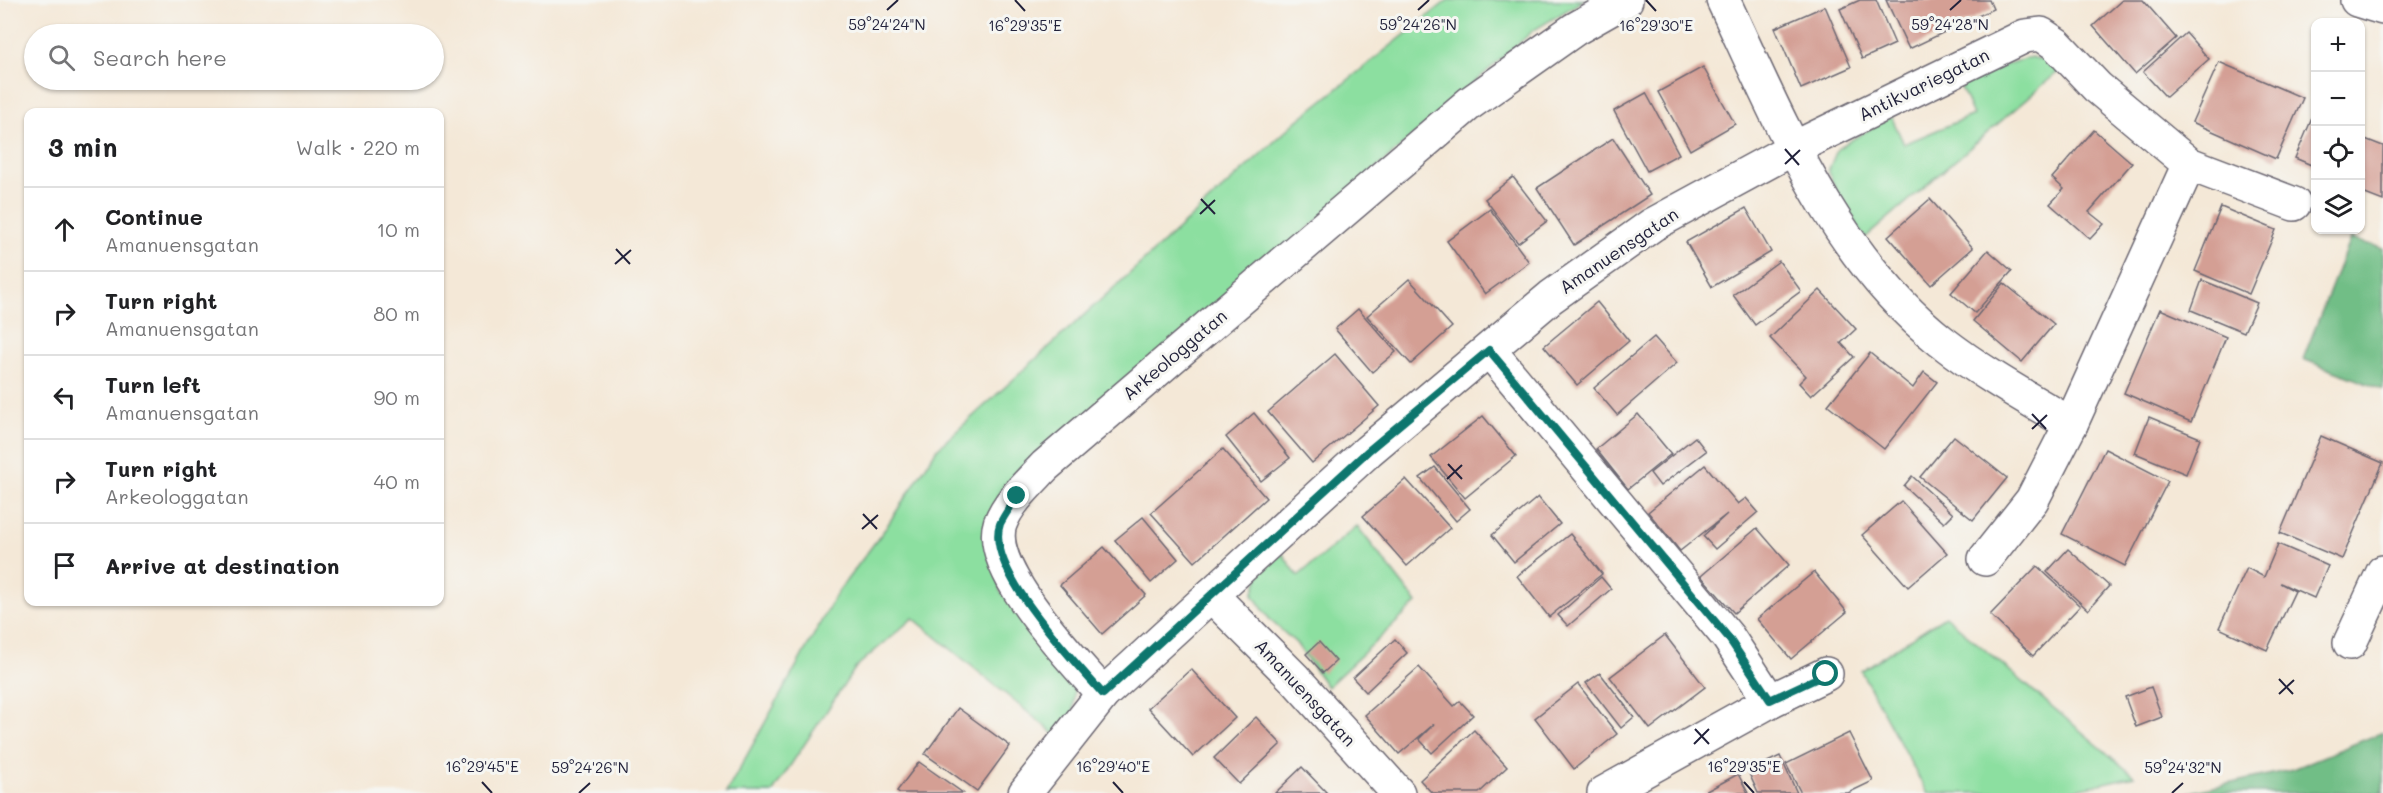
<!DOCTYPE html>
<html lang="en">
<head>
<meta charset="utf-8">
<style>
	body { margin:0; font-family:Mali,sans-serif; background:#f2f2f2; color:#202124 }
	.controls { position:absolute; right:18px; top:18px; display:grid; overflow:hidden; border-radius:12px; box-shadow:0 2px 4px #0004 }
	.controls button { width:54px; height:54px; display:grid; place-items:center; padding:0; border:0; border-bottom:2px solid #e0e0e0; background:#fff; color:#202124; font:30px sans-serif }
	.stop { position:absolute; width:18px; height:18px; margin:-14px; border:4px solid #0f766e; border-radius:50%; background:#fff }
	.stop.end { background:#0f766e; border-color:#fff; box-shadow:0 2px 6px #0008 }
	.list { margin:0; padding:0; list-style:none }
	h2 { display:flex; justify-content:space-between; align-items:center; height:78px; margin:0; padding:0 24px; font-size:26px }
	h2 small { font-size:20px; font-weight:400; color:#757577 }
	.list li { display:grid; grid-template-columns:39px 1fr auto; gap:18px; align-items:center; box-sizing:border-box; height:84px; padding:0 24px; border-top:2px solid #e0e0e0 }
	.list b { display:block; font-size:22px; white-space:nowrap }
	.list p { margin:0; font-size:20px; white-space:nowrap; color:#757577 }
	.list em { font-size:20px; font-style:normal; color:#757577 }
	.icon { flex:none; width:33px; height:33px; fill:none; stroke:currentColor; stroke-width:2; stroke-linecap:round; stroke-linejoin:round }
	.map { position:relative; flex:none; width:2383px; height:793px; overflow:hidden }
	.search { position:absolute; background:#fff; box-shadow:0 2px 4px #0004; left:24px; top:24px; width:420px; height:66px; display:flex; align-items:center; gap:15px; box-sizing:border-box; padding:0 21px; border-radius:33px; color:#757577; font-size:22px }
	.panel { position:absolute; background:#fff; box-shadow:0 2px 4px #0004; left:24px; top:108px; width:420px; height:498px; border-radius:12px }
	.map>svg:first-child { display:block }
	.green { fill:#8cdfa0; stroke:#57806e; stroke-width:1.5 }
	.forest { fill:#71be86; stroke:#4a7060; stroke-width:1.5 }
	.building { fill:#d49f94 }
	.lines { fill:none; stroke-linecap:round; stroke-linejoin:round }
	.street-casing { stroke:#6c6772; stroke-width:36 }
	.street { stroke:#fff; stroke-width:33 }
	.route { stroke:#0f766e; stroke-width:8 }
	.ticks { fill:none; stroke:#22223b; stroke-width:2 }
	.labels { text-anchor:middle; stroke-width:6; stroke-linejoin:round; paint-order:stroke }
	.street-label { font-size:18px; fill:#22223b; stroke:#f6f6f2 }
	.ticks-label { font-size:15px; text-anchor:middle; fill:#22223b; stroke:#f6f6f2; stroke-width:6; stroke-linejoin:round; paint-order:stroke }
</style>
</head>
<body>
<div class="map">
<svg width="2383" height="793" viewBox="0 0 2383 793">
	<rect width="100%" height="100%" fill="#f6f6f2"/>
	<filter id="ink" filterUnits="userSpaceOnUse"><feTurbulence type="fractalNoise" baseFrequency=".0167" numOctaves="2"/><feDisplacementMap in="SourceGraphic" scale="12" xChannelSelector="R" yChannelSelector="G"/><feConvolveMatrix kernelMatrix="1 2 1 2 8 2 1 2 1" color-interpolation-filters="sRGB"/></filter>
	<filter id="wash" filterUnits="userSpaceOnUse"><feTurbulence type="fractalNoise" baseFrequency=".008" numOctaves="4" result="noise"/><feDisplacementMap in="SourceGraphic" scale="24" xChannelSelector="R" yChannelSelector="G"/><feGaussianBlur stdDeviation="1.35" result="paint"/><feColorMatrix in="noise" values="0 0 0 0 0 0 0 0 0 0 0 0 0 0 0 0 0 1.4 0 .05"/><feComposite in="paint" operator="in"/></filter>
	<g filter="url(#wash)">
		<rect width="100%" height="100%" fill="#f4e8d7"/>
		<!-- green -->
		<g class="green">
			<polygon points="1448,0 1584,0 1534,30 1003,496 989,526 1000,591 1074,677 1074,714 1058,737 913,618 856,667 772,793 726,793 837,593 885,529 937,449 1298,120"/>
			<polygon points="2031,57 2046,61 2059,71 1865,238 1838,195 1828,171 1838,148 1891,116 1904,144 1973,115 1960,85 2002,66"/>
			<polygon points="1357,526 1417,603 1327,687 1296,643 1270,620 1253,595 1260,573 1282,553 1298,576"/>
			<polygon points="1945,616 2134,776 2060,793 1927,793 1861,671"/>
		</g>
		<!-- forest -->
		<g class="forest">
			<polygon points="2350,239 2383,248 2383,390 2303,359"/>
			<polygon points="2383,732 2383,793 2187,793 2290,770"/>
		</g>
		<g id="blocks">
			<!-- building -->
			<g class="building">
				<polygon points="1860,0 1876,0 1895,44 1862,59 1840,9"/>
				<polygon points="1886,0 1989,0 1993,9 1909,49"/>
				<polygon points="2122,0 2143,0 2176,38 2135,74 2093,26"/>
				<polygon points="1825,6 1851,67 1801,89 1775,28"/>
				<polygon points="2186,33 2209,59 2166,97 2143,72"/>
				<polygon points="2219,62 2303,98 2276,159 2192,122"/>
				<polygon points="1703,67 1735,124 1690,150 1658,92"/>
				<polygon points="1646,93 1679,154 1647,171 1614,111"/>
				<polygon points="2316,109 2316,167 2295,158"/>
				<polygon points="2094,130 2132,163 2089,212 2104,224 2090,239 2050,204 2064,189 2052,178"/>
				<polygon points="2360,137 2383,146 2383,201 2360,192"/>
				<polygon points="1613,138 1650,195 1574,245 1537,188"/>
				<polygon points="1513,177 1547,221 1518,243 1485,199"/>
				<polygon points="1930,199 1973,248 1931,285 1888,236"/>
				<polygon points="2221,207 2276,230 2249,294 2195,271"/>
				<polygon points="1746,208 1771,252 1712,287 1686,242"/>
				<polygon points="1490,209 1529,262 1485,294 1447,241"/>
				<polygon points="1988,250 2012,271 1975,313 1951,293"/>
				<polygon points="1779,261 1801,291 1755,325 1733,295"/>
				<polygon points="1409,279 1452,327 1411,364 1367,316"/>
				<polygon points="2202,280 2257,303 2244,332 2191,310"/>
				<polygon points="2004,283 2054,324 2022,362 1973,321"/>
				<polygon points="1820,290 1856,329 1841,343 1854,357 1811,396 1799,383 1806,376 1770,338"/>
				<polygon points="1597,302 1629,341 1577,385 1544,346"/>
				<polygon points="1358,309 1396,352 1372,372 1335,329"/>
				<polygon points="2160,309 2226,337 2191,422 2124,393"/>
				<polygon points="1654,337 1677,363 1617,415 1594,388"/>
				<polygon points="1870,353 1913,388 1924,372 1937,382 1884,449 1828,405"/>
				<polygon points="1335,354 1379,406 1312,463 1268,412"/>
				<polygon points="1254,413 1290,458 1261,481 1226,437"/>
				<polygon points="1638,414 1671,454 1628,489 1596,449"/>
				<polygon points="1483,416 1516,456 1465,498 1431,457"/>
				<polygon points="2149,417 2200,438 2186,474 2135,453"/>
				<polygon points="1954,436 2007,478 1973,520 1920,477"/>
				<polygon points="2321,436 2383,463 2342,559 2280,533"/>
				<polygon points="1695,437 1706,451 1660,486 1650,473"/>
				<polygon points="1223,449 1266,498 1195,562 1151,513"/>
				<polygon points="2105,449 2168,481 2125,566 2062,534"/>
				<polygon points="1705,465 1738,504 1746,498 1758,512 1715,549 1703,536 1727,514 1680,551 1648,512"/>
				<polygon points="1435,467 1470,509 1456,521 1420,478"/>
				<polygon points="1912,476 1953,514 1944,523 1904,486"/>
				<polygon points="1406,479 1450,528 1407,566 1363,516"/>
				<polygon points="1538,497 1560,524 1514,562 1492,535"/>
				<polygon points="1901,501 1947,553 1908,587 1862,535"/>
				<polygon points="1143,517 1178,559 1151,583 1115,540"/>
				<polygon points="1757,528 1789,565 1734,613 1701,576"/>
				<polygon points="1570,534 1602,574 1549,617 1517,576"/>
				<polygon points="2278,544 2328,566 2314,598 2280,583 2295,591 2267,650 2219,628 2247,568 2264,577"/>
				<polygon points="1104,547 1146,595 1102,634 1060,585"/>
				<polygon points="2068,549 2109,586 2088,610 2047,572"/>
				<polygon points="2037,566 2080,606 2033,656 1990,615"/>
				<polygon points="1814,572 1847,612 1791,659 1757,619"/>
				<polygon points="1601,577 1611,589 1568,626 1558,615"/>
				<polygon points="1665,635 1705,687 1650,729 1610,677"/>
				<polygon points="1395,639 1407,653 1366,692 1353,678"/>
				<polygon points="1319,642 1336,661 1323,673 1306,654"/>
				<polygon points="1419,667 1454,706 1460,701 1473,715 1432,753 1419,739 1434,724 1399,754 1365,715"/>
				<polygon points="1191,669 1235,718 1193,757 1148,708"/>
				<polygon points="1600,673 1634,717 1621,728 1586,683"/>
				<polygon points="1578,684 1617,734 1574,769 1535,718"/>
				<polygon points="2151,687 2162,717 2136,727 2125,697"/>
				<polygon points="958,708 1010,746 977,791 925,754"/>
				<polygon points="1256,717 1281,744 1239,784 1214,758"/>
				<polygon points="1474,730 1507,767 1479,793 1432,793 1420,780"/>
				<polygon points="1849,733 1873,781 1848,793 1801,793 1786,764"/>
				<polygon points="1780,756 1797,793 1758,793 1748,771"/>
				<polygon points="919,762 963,793 900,793 897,791"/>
				<polygon points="1302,767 1327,793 1275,793"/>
				<polygon points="1738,774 1748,793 1703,793"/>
			</g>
		</g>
	</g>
	<g filter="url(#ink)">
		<use href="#blocks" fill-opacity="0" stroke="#6c6772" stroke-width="1.5"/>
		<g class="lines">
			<!-- street casing -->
			<g class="street-casing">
				<g id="street">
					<path d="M1723 0C1780 121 1833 255 1941 341 1982 373 2027 398 2071 424"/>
					<polyline points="2357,0 2383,8"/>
					<polyline points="2189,164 2294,204"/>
					<polyline points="1489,350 1728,637 1770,701 1604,793"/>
					<polyline points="1211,595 1295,679 1398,793"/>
					<polyline points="2350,643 2383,572"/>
					<path d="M1103 694C1075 661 985 570 1000 524 1008 502 1029 483 1045 466L1470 103 1575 29 1626 0"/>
					<polyline points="1770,701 1826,674"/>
					<polyline points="1025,793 1103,694 1368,451 1551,297 1652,225 1792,149 2025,36 2041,34 2056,44 2097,87 2189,164 2071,424 2032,500 1985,559"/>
				</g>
			</g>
			<!-- street -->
			<use href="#street" class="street"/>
		</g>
	</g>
	<g class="lines" filter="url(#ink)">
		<!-- route -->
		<path class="route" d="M1017 496C1012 505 1004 515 1000 524 984 569 1075 661 1103 694L1368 451 1489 350 1728 637 1770 700 1826 674"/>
	</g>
	<!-- ticks -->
	<path class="ticks" d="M1015 0 1025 11M1646 0 1656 11M887 10 898 0M1418 10 1429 0M1950 10 1961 0M1785 149 1799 165M1785 164 1800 150M1201 199 1215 214M1200 214 1215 200M616 249 630 264M615 264 631 250M2032 414 2046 429M2032 429 2047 415M1448 464 1462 479M1447 479 1462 465M863 514 877 529M862 529 878 515M2279 679 2293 694M2279 694 2294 680M1695 729 1709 744M1694 744 1709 729M482 782 492 793M1113 782 1123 793M1744 782 1754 793M579 793 590 783M2172 793 2183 783"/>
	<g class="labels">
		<!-- street labels -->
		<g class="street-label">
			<text transform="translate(1924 85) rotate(-26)" y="6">Antikvariegatan</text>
			<text transform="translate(1619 251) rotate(-34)" y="6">Amanuensgatan</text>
			<text transform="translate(1175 355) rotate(-40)" y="6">Arkeologgatan</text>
			<text transform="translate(1305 693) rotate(47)" y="6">Amanuensgatan</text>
		</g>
	</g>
	<g class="ticks-label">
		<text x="887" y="30">59°24'24"N</text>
		<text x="1418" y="30">59°24'26"N</text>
		<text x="1950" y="30">59°24'28"N</text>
		<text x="1025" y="31">16°29'35"E</text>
		<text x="1656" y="31">16°29'30"E</text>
		<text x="482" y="772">16°29'45"E</text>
		<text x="1113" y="772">16°29'40"E</text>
		<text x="1744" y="772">16°29'35"E</text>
		<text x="590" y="773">59°24'26"N</text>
		<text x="2183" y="773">59°24'32"N</text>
	</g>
</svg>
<div class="controls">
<button>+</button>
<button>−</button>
<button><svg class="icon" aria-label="locate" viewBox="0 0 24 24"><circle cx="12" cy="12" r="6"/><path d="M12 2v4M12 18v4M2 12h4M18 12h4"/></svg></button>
<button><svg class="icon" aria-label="layers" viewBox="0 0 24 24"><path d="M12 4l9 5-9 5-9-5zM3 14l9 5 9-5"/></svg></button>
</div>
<div class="stop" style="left:1826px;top:674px"></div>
<div class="stop end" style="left:1017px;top:496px"></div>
<div class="search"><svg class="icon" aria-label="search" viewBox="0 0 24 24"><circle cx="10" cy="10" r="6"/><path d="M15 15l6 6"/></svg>Search here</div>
<section class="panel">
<h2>3 min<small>Walk · 220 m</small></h2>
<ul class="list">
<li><svg class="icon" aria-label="ahead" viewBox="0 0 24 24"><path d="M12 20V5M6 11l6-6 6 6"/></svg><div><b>Continue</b><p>Amanuensgatan</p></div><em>10 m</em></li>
<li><svg class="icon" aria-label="right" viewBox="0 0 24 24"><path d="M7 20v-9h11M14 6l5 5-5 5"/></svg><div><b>Turn right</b><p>Amanuensgatan</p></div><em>80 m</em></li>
<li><svg class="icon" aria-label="left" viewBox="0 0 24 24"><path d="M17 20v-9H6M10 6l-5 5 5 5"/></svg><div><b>Turn left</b><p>Amanuensgatan</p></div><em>90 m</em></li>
<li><svg class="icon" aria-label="right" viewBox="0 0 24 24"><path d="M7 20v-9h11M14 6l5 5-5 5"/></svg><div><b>Turn right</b><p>Arkeologgatan</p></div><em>40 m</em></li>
<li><svg class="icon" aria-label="arrive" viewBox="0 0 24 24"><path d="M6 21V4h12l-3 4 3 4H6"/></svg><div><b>Arrive at destination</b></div></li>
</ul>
</section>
</div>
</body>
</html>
